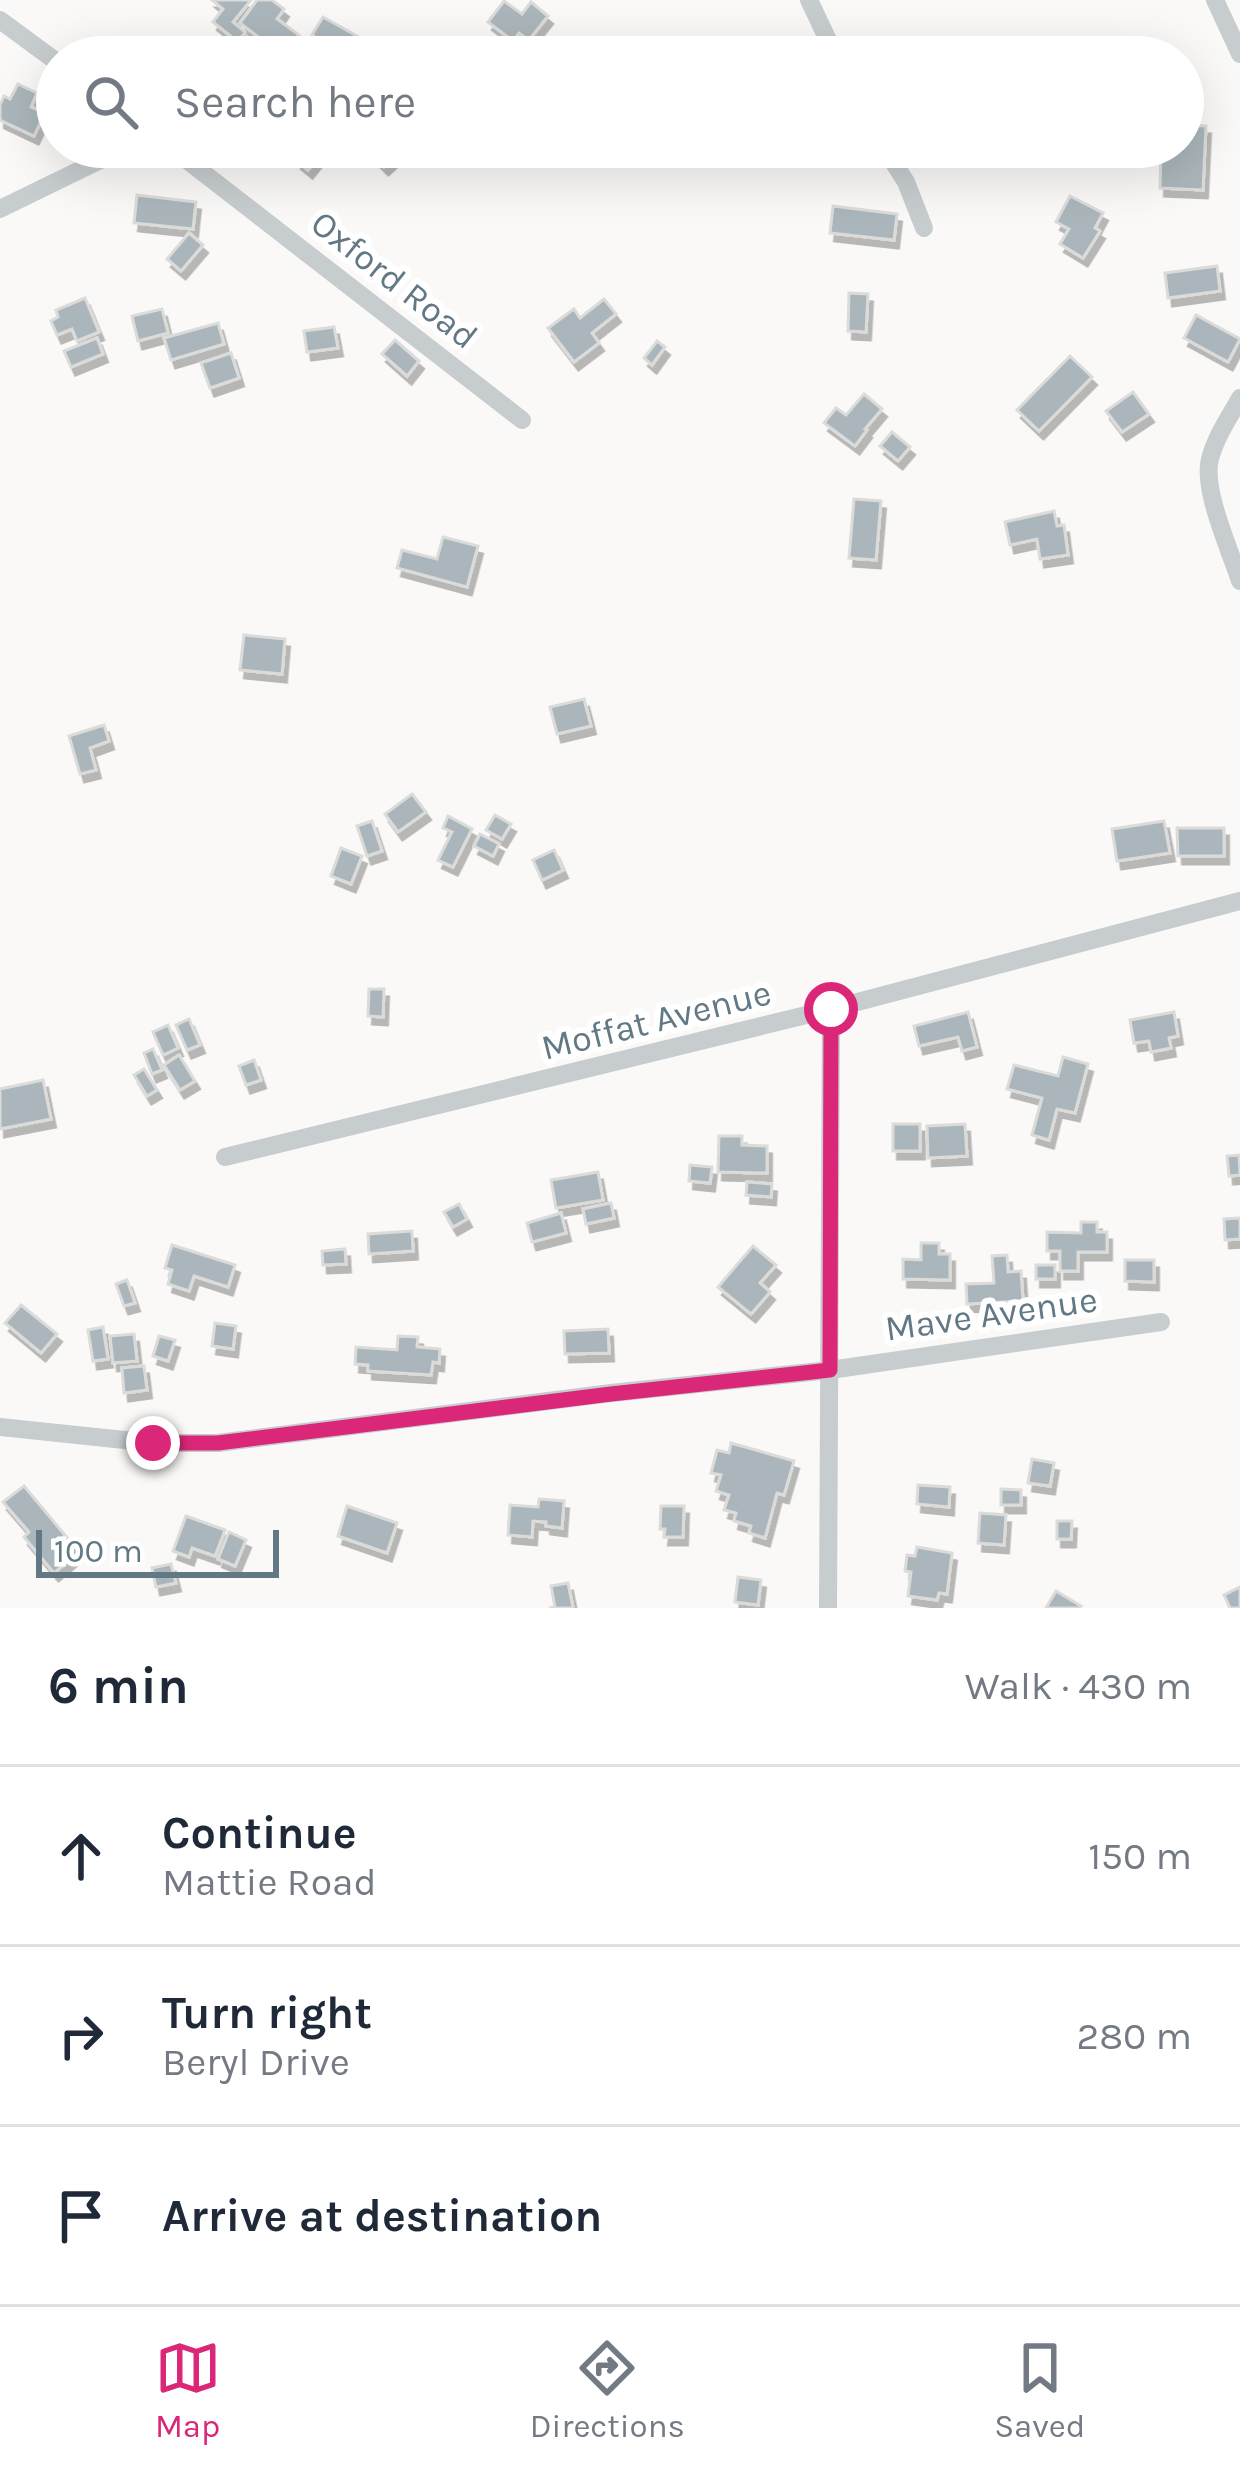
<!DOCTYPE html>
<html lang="en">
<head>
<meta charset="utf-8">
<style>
	body { margin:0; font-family:Karla,sans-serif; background:#f6f6f7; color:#1f2937 }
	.scale { position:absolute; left:36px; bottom:30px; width:243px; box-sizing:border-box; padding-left:12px; border:6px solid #627884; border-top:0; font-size:33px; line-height:42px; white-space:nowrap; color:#627884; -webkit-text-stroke:9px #fff; paint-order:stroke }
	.stop { position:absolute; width:36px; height:36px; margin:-27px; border:9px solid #db2777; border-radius:50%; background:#fff }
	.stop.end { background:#db2777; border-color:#fff; box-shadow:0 3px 12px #0008 }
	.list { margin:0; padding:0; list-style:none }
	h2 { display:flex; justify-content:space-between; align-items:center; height:156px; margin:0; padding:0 48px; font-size:51px }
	h2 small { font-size:39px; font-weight:400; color:#747a83 }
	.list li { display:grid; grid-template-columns:78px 1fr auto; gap:36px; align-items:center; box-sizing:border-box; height:180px; padding:0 48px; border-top:3px solid #e0e1e3 }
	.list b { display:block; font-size:45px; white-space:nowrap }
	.list p { margin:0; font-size:39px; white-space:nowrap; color:#747a83 }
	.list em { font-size:39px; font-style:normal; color:#747a83 }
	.icon { flex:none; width:66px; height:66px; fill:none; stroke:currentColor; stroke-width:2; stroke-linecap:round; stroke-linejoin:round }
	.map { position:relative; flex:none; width:1240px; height:1608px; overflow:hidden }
	.search { position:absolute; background:#fff; box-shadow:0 12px 48px #0002; left:36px; right:36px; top:36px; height:132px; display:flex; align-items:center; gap:30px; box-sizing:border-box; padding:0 42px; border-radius:66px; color:#747a83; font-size:45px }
	.sheet { height:696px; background:#fff }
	nav { display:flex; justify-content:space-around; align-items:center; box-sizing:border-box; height:168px; border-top:3px solid #e0e1e3; background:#fff; font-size:33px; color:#747a83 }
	nav a { display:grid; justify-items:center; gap:6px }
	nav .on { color:#db2777 }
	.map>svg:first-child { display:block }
	.building { fill:#aab6bb; stroke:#dbdbd9; stroke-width:3; filter:url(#shadow) }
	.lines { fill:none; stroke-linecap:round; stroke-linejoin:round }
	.minor { stroke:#c7cccf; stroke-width:18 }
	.route { stroke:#db2777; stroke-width:15 }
	.labels { text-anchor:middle; stroke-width:12; stroke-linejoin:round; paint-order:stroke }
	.street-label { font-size:36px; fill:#627884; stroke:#fff }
</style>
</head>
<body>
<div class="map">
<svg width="1240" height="1608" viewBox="0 0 1240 1608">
	<defs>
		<filter id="shadow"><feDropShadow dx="4.5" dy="8" stdDeviation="0" flood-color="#0004"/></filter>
	</defs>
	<rect width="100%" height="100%" fill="#faf9f7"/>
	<!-- building -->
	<g class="building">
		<polygon points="212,0 251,0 233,22 245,32 238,42 213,22 223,9"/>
		<polygon points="257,0 272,0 284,9 277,19 299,35 282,57 242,56 257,36 240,23"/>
		<polygon points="504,1 522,14 531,2 548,16 529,40 519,33 513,41 488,22"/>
		<polygon points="323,17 357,36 346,55 312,35"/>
		<polygon points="563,41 588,57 553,57"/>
		<polygon points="1133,43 1151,47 1149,57 1130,57"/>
		<polygon points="18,84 37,93 31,107 45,113 34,136 0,120 0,105 4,96 10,99"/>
		<polygon points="1183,125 1206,126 1203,190 1160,188 1161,147 1183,147"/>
		<polygon points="308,147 319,147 323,151 308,170 297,161"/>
		<polygon points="385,147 405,147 384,167 375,158"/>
		<polygon points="137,195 196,202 193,229 134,223"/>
		<polygon points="1070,196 1103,213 1095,228 1100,231 1083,258 1060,244 1069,229 1056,222"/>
		<polygon points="833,206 897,214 894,240 830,233"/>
		<polygon points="189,233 203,245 181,271 167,259"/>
		<polygon points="1217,266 1220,291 1168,298 1165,273"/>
		<polygon points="849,293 868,294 866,332 848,331"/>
		<polygon points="85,298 99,332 77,341 72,329 57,335 51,321 58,317 56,310"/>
		<polygon points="604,299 616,314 592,333 599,343 574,362 548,328 574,309 580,318"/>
		<polygon points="162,309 168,333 138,341 132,316"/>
		<polygon points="1196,315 1240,339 1228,362 1184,338"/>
		<polygon points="218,323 224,344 171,360 164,338"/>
		<polygon points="334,327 338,348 307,352 304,331"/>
		<polygon points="97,338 103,354 71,367 64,351"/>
		<polygon points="395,340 419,361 407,376 382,354"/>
		<polygon points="657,341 665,347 652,365 644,358"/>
		<polygon points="231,353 239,378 210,388 201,363"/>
		<polygon points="1070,356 1092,377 1039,431 1017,410"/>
		<polygon points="1133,392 1149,414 1122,432 1106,411"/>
		<polygon points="864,394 882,409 865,429 867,430 855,446 824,423 836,408 846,415"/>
		<polygon points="892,432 910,447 898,461 880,446"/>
		<polygon points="854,499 881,501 876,560 849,558"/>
		<polygon points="1054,511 1057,526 1064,525 1068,555 1040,559 1037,539 1010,545 1005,522"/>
		<polygon points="443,537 478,546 467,587 397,568 402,550 437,559"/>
		<polygon points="244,635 285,639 282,674 240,670"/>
		<polygon points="584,699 591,726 557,734 550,707"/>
		<polygon points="104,725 109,741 90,748 96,770 80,774 69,736"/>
		<polygon points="412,794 426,812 398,832 385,814"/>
		<polygon points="495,815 511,824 502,839 486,830"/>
		<polygon points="448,816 472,829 453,867 438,860 452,832 443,828"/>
		<polygon points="372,821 382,851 367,856 357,826"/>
		<polygon points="1164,821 1170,853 1117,861 1112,829"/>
		<polygon points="1177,828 1224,828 1224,856 1178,856"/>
		<polygon points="480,834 499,844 493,856 474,846"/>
		<polygon points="341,848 362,856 351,884 331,876"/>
		<polygon points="554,850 563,870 542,880 533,860"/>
		<polygon points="369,989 384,989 383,1017 368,1016"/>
		<polygon points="968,1012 977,1047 962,1051 958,1037 919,1046 914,1026"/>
		<polygon points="1174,1012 1178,1036 1169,1038 1171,1048 1151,1052 1149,1041 1134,1043 1130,1020"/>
		<polygon points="189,1019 200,1045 187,1050 176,1025"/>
		<polygon points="168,1025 178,1048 163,1055 153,1032"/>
		<polygon points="153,1049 162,1070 152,1074 144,1053"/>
		<polygon points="179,1055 195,1081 180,1090 164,1065"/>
		<polygon points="1063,1057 1088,1064 1075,1113 1057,1109 1049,1140 1032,1135 1042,1098 1007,1089 1014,1065 1058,1076"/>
		<polygon points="254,1060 261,1080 246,1085 239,1066"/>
		<polygon points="144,1069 157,1090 147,1096 134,1075"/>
		<polygon points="43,1080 51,1119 0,1129 0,1089"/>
		<rect x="893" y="1124" width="27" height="27"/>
		<polygon points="965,1124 967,1156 928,1158 927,1126"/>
		<polygon points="719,1136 742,1136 742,1145 767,1146 767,1173 718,1172"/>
		<polygon points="1239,1155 1240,1175 1229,1176 1227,1156"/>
		<polygon points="690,1165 712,1167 710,1183 689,1181"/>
		<polygon points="598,1172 603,1200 556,1208 551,1180"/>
		<polygon points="747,1182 772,1184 771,1197 746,1195"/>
		<polygon points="611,1203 614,1218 586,1224 583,1209"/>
		<polygon points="459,1204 467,1219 453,1227 444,1212"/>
		<polygon points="561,1213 566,1233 532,1242 527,1223"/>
		<polygon points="1240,1218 1240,1239 1225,1240 1224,1219"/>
		<polygon points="1081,1222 1097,1222 1097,1232 1107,1232 1107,1252 1078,1252 1078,1271 1060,1271 1060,1251 1047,1251 1047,1232 1081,1233"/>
		<polygon points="412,1231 413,1251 369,1254 368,1234"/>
		<polygon points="921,1243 939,1243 939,1254 950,1254 950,1280 903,1279 903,1259 921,1260"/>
		<polygon points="172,1245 235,1265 228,1287 194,1276 189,1291 168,1284 172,1270 165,1268"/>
		<polygon points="753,1246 776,1265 760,1283 770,1292 751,1314 718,1287"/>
		<polygon points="345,1249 346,1264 323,1265 322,1251"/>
		<polygon points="1007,1255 1008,1272 1021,1271 1023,1301 967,1304 966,1284 994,1283 992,1256"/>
		<polygon points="1125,1260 1154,1260 1154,1282 1125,1281"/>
		<rect x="1036" y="1265" width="19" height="14"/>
		<polygon points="127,1280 135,1303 124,1306 116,1284"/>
		<polygon points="21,1305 57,1334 41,1353 5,1323"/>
		<polygon points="215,1323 236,1326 233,1349 212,1346"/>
		<polygon points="103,1327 108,1359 93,1361 88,1330"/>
		<polygon points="608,1329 609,1353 565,1354 564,1331"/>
		<polygon points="134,1334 137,1361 113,1363 110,1336"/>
		<polygon points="159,1336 175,1340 168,1361 153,1356"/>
		<polygon points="398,1336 418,1337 417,1347 440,1349 439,1363 433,1362 431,1375 368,1371 368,1365 355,1364 356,1347 397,1350"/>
		<polygon points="144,1366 147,1390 124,1393 122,1368"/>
		<polygon points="731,1443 794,1461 784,1495 777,1493 765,1538 749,1533 751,1526 734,1521 736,1513 724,1510 729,1495 716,1491 721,1475 711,1473 717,1450 729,1453"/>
		<polygon points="1032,1459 1054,1463 1050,1486 1028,1483"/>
		<polygon points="918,1485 950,1487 949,1507 917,1504"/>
		<polygon points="24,1486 79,1552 54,1573 24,1537 29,1532 3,1502"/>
		<polygon points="1001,1489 1021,1490 1021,1505 1001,1505"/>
		<polygon points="539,1499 564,1501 562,1528 546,1526 546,1522 533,1521 532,1537 508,1535 510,1505 538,1507"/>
		<polygon points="347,1506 397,1523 387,1553 338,1536"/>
		<polygon points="661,1506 684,1506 683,1537 664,1537 665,1529 660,1529"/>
		<polygon points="980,1513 1006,1515 1004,1545 978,1543"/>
		<polygon points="186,1516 225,1530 215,1556 192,1548 189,1557 173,1551"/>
		<polygon points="1057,1521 1072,1521 1071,1539 1057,1539"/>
		<polygon points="229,1532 246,1540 235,1566 218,1559"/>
		<polygon points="917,1547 952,1553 947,1594 939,1593 937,1600 908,1596 911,1572 905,1571 907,1555 915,1556"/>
		<polygon points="171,1564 176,1583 156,1587 152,1568"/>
		<polygon points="738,1577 761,1580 758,1605 735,1602"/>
		<polygon points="568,1583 573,1608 549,1608 555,1607 551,1586"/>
		<polygon points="1240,1587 1240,1608 1230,1608 1224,1595"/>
		<polygon points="1056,1591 1081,1606 1079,1608 1046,1608"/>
	</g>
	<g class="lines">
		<!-- minor -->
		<g class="minor">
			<polyline points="809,0 836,57"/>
			<polyline points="1215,0 1240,54"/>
			<polyline points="0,20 57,62"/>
			<polyline points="170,147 522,420"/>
			<polyline points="884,147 906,182 924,228"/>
			<polyline points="0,209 127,147"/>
			<path d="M1240 398C1229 418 1215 438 1210 459 1202 489 1230 550 1240 581"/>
			<polyline points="225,1157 831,1009 1240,901"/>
			<polyline points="0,1427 153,1443 218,1443 611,1393 830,1370 1161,1322"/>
			<polyline points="828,1608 831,1009"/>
		</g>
	</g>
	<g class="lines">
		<!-- route -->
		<polyline class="route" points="153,1443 218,1443 611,1394 830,1370 831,1009"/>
	</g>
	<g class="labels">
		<!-- street labels -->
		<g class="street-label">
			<text transform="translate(395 279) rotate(38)" y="13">Oxford Road</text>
			<text transform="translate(656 1019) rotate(-14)" y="13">Moffat Avenue</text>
			<text transform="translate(991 1313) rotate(-8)" y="13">Mave Avenue</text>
		</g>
	</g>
</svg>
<div class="scale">100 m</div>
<div class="stop" style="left:831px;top:1009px"></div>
<div class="stop end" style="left:153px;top:1443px"></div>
<div class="search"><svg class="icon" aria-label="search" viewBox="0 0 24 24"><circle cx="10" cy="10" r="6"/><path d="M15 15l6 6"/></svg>Search here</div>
</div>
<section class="sheet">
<h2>6 min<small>Walk · 430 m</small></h2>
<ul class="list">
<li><svg class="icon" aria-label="ahead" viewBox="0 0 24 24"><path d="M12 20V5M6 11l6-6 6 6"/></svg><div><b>Continue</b><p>Mattie Road</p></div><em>150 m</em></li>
<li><svg class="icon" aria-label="right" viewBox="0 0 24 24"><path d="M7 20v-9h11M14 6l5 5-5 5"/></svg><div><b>Turn right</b><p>Beryl Drive</p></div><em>280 m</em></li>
<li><svg class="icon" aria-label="arrive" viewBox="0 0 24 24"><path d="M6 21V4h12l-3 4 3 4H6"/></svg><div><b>Arrive at destination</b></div></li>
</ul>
</section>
<nav>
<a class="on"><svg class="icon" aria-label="map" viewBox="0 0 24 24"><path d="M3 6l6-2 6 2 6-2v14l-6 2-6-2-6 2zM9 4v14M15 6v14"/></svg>Map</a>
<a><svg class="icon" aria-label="directions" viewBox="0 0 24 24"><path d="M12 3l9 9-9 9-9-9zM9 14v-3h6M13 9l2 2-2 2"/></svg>Directions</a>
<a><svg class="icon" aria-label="saved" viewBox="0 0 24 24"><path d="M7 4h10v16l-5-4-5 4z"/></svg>Saved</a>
</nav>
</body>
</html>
